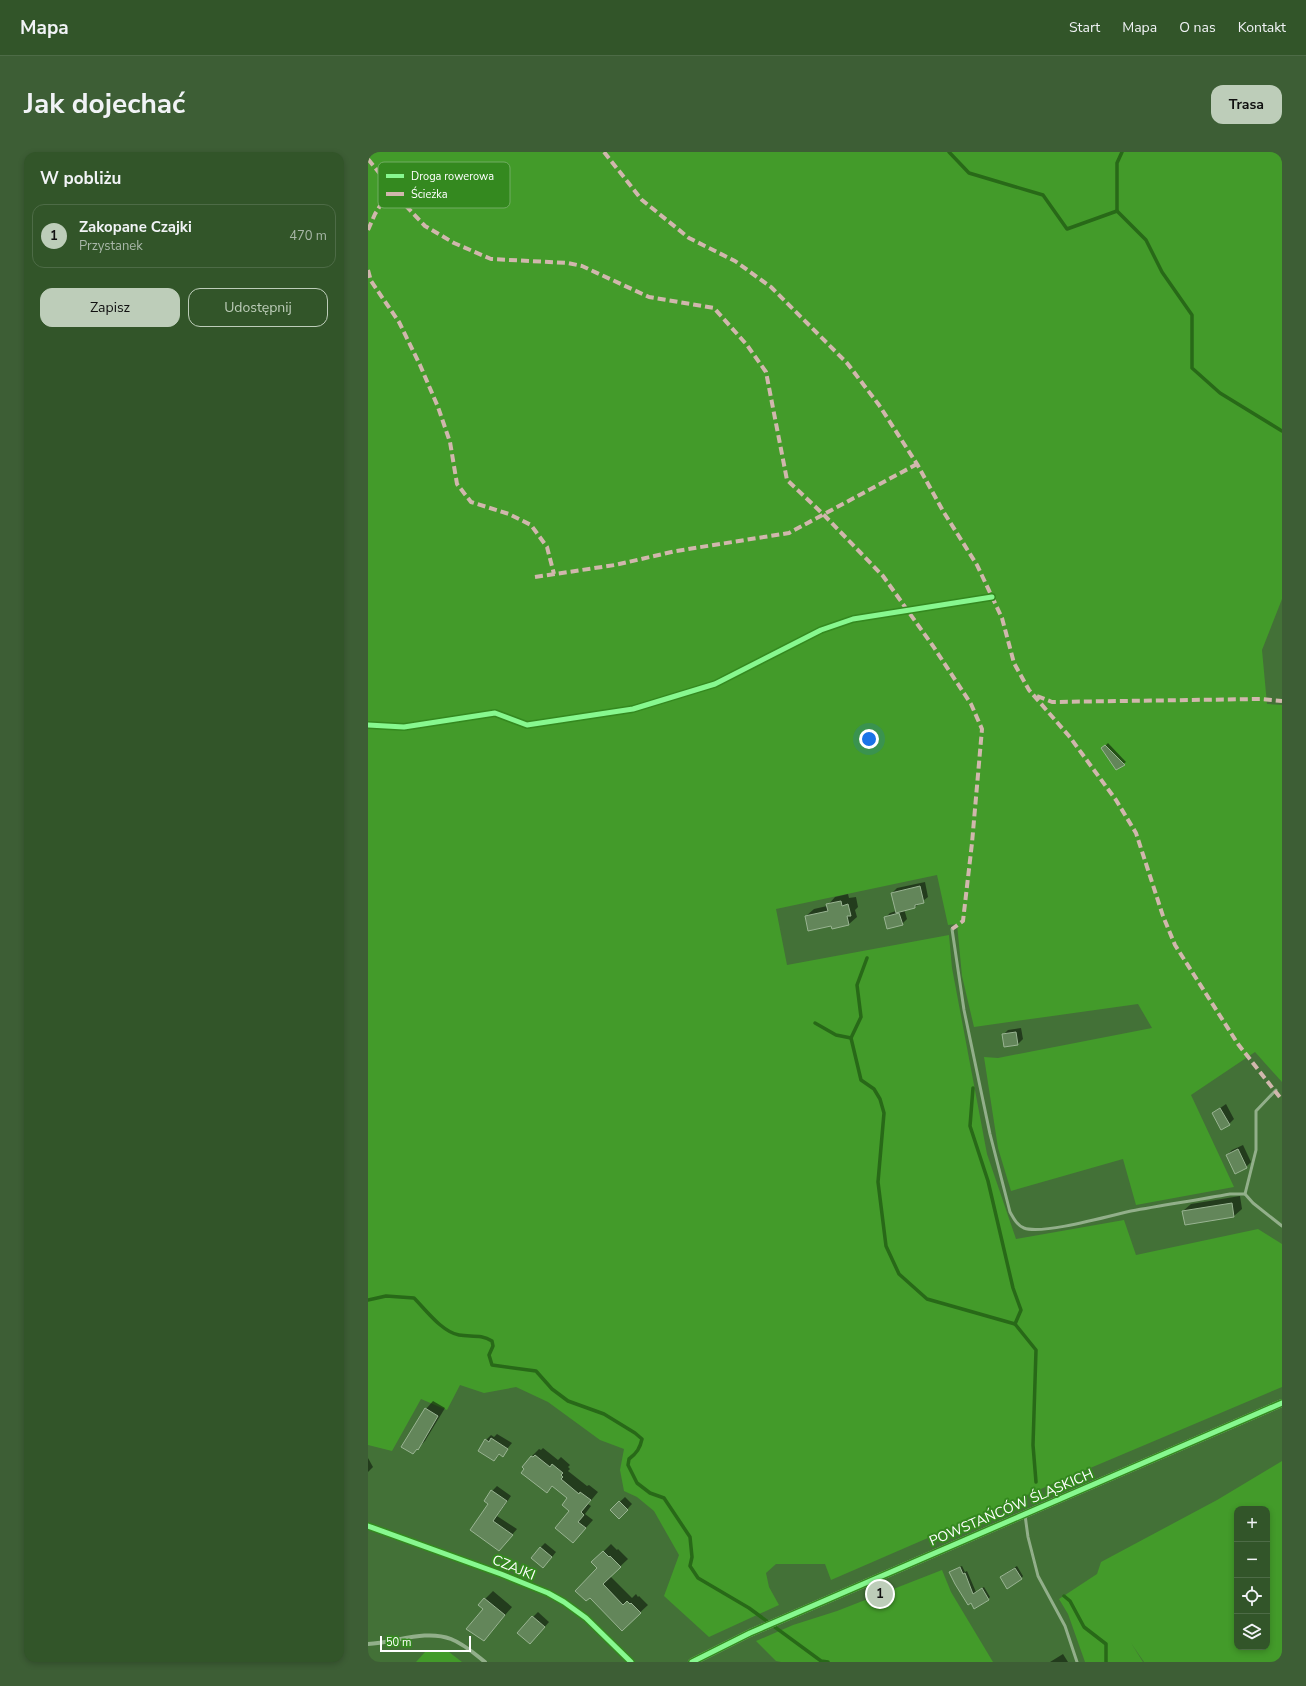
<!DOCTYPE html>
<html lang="pl">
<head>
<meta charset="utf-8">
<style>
	body { margin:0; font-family:"Nunito Sans",sans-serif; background:#3d5e35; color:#f1f3f6 }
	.controls { position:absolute; right:12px; bottom:12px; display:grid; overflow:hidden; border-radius:8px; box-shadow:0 2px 6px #0003 }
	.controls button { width:36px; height:36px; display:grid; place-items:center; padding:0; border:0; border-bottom:1px solid #4d6b46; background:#325529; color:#f1f3f6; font:20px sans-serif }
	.scale { position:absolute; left:12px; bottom:10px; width:91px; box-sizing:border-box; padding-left:4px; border:2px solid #fff; border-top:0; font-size:11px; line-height:14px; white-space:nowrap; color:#fff; -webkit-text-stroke:3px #34891f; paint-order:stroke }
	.you { position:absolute; left:501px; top:587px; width:14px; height:14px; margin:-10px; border:3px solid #fff; border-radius:50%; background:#1a73e8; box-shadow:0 0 0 6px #1a73e833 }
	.badge { display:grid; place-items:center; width:26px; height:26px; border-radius:50%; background:#bdcdb9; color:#111; font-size:13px; font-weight:700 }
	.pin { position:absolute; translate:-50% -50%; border:2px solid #fff; box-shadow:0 1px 4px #0006 }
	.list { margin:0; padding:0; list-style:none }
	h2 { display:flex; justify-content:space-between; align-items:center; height:52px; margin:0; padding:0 16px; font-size:17px }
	h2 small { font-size:13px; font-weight:400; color:#a8b7a8 }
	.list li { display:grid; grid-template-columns:26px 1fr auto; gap:12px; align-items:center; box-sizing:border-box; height:64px; margin:0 8px 8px; padding:0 8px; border:1px solid #4d6b46; border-radius:12px }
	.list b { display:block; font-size:15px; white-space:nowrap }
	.list p { margin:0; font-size:13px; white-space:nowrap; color:#a8b7a8 }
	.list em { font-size:13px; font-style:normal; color:#a8b7a8 }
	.actions { display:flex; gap:8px; padding:12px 16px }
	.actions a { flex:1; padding:9px 0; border:1px solid #bdcdb9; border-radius:12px; text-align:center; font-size:14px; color:#bdcdb9 }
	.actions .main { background:#bdcdb9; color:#111 }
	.icon { flex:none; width:22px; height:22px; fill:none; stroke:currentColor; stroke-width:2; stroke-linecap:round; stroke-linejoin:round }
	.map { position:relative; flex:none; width:914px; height:1510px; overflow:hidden; border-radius:12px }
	header { display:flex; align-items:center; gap:24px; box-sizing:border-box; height:56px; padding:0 20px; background:#325529; border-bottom:1px solid #4d6b46 }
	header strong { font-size:19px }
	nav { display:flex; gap:22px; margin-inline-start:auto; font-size:14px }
	.intro { display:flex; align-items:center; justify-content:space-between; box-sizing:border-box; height:96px; padding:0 24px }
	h1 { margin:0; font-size:28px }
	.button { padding:10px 18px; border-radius:12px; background:#bdcdb9; color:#111; font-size:14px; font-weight:700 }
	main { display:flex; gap:24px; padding:0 24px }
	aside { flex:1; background:#325529; border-radius:12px; box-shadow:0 2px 6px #0003 }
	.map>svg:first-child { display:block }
	.green { fill:#439b2a; fill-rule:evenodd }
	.shadow { fill:#0007 }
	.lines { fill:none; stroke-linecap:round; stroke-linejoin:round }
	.stream { stroke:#286918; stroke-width:3.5 }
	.building { fill:#63865a; stroke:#99b492 }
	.lane { stroke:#92af8a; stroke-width:3 }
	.street { stroke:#92af8a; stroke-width:4 }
	.secondary { stroke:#9ab493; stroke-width:8 }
	.quiet { stroke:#d1b7ad; stroke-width:4; stroke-dasharray:8 4; stroke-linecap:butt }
	.cycleway-casing { stroke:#34891f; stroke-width:8 }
	.cycleway { stroke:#87f88f; stroke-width:5 }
	.labels { text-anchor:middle; stroke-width:4; stroke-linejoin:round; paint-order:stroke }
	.street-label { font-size:14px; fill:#fff; stroke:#34891f }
	.key { fill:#34891f; stroke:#71ac62; stroke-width:1 }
	.key-label { font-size:11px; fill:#fff }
</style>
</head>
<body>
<header>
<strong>Mapa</strong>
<nav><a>Start</a><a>Mapa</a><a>O nas</a><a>Kontakt</a></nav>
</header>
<div class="intro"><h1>Jak dojechać</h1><a class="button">Trasa</a></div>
<main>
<aside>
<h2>W pobliżu<small></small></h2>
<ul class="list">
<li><span class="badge">1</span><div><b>Zakopane Czajki</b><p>Przystanek</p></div><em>470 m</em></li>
</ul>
<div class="actions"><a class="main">Zapisz</a><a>Udostępnij</a></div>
</aside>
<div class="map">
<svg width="914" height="1510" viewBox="0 0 914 1510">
	<rect width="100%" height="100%" fill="#437137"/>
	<!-- green -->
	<g class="green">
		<polygon points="0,0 914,0 914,447 894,498 899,552 914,553 914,930 887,900 823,943 866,1035 768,1053 755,1007 643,1039 630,996 616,905 630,906 784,876 770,852 606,875 594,824 589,772 580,773 569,723 408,757 419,813 581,783 584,816 619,1002 648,1087 756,1068 768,1103 890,1077 914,1092 914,1235 682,1333 463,1428 457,1412 408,1412 398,1421 401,1435 411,1453 341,1485 296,1444 311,1403 286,1359 269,1345 256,1339 252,1318 256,1297 232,1288 180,1250 148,1235 116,1241 92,1233 79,1258 53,1247 24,1299 0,1293"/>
		<path d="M914 1309V1510H776L763 1491 775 1510H717L700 1462 691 1447 729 1422 733 1410 849 1348ZM869 1357H899V1495H869Z"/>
		<polygon points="574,1418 583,1440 625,1510 413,1510 408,1509 388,1489 425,1473 469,1459"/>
		<polygon points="57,1500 81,1500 94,1510 48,1510"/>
	</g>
	<!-- shadow -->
	<g class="shadow">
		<polygon points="740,591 758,610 748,617 735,596"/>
		<polygon points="557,730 560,745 547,755 536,757 539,767 534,772 517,766 522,761 528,759 524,741 529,736"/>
		<polygon points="480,742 481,746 488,745 490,755 487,758 489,765 481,772 465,776 464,773 438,764 446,757 459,754 467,745"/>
		<polygon points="653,876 655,887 650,892 635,883 640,878"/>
		<polygon points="858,952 866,967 861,972 845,961"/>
		<polygon points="875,993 883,1010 878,1015 859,1003 864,998"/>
		<polygon points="872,1044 874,1057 866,1064 818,1072 815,1059 823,1052"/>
		<polygon points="65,1249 77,1256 57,1289 45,1301 58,1257"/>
		<polygon points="129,1282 144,1291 134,1303 132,1302 126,1308 118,1288 123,1283 126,1285"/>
		<polygon points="175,1296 190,1308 193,1305 202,1313 200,1315 202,1317 200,1319 219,1334 221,1333 230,1340 220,1352 223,1354 217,1362 225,1368 205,1390 201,1346 185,1334 179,1339 164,1304 171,1297 173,1298"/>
		<polygon points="0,1306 5,1315 0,1320"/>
		<polygon points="129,1334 143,1344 129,1364 149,1377 136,1392 103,1378 122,1352 124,1339"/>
		<polygon points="257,1345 264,1352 251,1366 243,1358"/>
		<polygon points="177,1391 188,1400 180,1410 172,1396"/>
		<polygon points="243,1392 249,1398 250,1397 260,1407 242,1424 264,1446 268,1442 270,1445 271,1444 280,1453 254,1477 222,1444 231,1416 225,1410"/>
		<polygon points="594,1414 597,1420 599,1419 608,1440 616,1435 622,1445 620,1447 603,1450 582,1420"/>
		<polygon points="649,1414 655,1424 653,1427 635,1423"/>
		<polygon points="125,1439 144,1455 116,1488 116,1457 111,1453"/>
		<polygon points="170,1460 181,1470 167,1486 165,1465"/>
		<polygon points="695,1502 700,1510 682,1510"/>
	</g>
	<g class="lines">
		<!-- stream -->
		<g class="stream">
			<polyline points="581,0 601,21 675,43 699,77 749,59 778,88 794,120 824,163 824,216 852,241 914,279"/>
			<polyline points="749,59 749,11 754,0"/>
			<polyline points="499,806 489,833 493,865 483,886 493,928 506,937 512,947 516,961 510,1030 518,1094 531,1122 559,1147 647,1172 668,1198 665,1293 668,1330"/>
			<polyline points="447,871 468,883 483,886"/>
			<polyline points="605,936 602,974 620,1029 645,1136 653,1158 647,1172"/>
			<path d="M0 1148 18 1144 46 1146C58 1158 74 1180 91 1183 103 1185 113 1182 124 1189L125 1194 121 1203 124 1213 168 1219 184 1237 200 1249 236 1262 267 1281 274 1287C272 1296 269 1301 261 1307L260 1313 269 1331 282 1341 296 1346 322 1385 324 1405 322 1414 330 1426 381 1456 453 1509 460 1510"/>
			<polyline points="696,1444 702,1449 716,1475 738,1492 738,1510"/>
		</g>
	</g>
	<!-- building -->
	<g class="building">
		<polygon points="737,593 757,613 748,618 733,596"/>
		<polygon points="552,734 556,751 547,753 547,756 528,761 523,741"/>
		<polygon points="473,749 474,754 480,752 483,764 479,764 481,773 464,777 463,774 440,779 437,764 460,759 458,752"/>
		<polygon points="531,761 535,773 519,777 516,765"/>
		<polygon points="648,880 650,893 636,895 634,882"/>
		<polygon points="852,956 862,973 853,978 844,961"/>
		<polygon points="870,997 879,1016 867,1022 858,1003"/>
		<polygon points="864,1051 866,1065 817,1073 814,1059"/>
		<polygon points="57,1256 70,1264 50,1298 49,1297 45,1302 33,1295"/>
		<polygon points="123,1286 140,1297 135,1305 131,1302 126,1309 110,1299 117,1287 121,1290"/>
		<polygon points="167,1303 182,1315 184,1312 195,1321 193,1323 195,1325 193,1327 211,1342 212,1340 223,1348 213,1360 216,1363 210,1370 218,1376 205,1391 187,1376 201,1359 194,1353 199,1346 184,1334 179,1341 153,1321 156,1317 154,1315 163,1304 165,1305"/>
		<polygon points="123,1338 139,1349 125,1369 145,1383 131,1399 102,1378 120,1352 116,1349"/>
		<polygon points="251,1349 260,1358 251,1367 242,1358"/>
		<polygon points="172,1395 184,1405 175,1416 163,1406"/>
		<polygon points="235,1399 241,1405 242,1404 253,1415 235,1432 255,1453 259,1449 262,1452 263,1451 273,1461 254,1479 222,1446 218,1449 207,1439 229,1416 223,1410"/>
		<polygon points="592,1415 595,1422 597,1421 605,1442 614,1436 621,1448 606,1457 603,1451 600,1453 587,1432 581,1420"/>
		<polygon points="647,1416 654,1427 639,1437 632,1425"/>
		<polygon points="116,1446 137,1463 116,1489 98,1477 115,1457 110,1453"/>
		<polygon points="164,1464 177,1475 162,1492 149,1481"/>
	</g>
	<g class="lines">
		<!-- lane -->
		<g class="lane">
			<path d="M584 777 596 858 622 982 642 1060C646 1067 649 1073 656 1076 674 1083 741 1064 763 1059 796 1053 829 1048 862 1042H877L885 1051 914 1074"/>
			<polyline points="877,1042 888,998 888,959 908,938"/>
			<polyline points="657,1363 660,1385 670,1424 697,1474 709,1510"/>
		</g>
		<!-- street -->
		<g class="street">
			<polyline points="0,573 36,575 127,561 159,573 265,557 347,532 453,478 485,467 624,445"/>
			<polyline points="0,1374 133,1422 180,1441 196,1450 218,1466 263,1510"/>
			<path d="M0 1492C27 1491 57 1477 83 1487 96 1492 107 1502 117 1510"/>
		</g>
		<!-- secondary -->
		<polyline class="secondary" points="324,1510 382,1481 914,1251"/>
		<!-- quiet -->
		<g class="quiet">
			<polyline points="236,0 274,48 321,86 367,109 403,135 479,211 511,253 549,312 575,359 609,413 634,466 646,511 661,538 701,584 748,648 768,681 795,764 807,793 870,892 914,948"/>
			<polyline points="0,7 37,53 57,74 86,91 123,107 200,111 214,114 281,145 346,156 379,193 398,220 419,328 456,363 515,424 565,494 603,552 614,577 604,691 595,769 584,777"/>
			<polyline points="0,78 7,62 23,36"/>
			<polyline points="0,118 3,129 31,170 52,213 70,255 82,290 89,332 103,350 141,362 163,373 179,395 186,422"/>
			<polyline points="167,425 247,413 308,399 421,381 549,312"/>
			<polyline points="669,544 684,550 892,547 914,549"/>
		</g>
		<!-- cycleway casing -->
		<g class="cycleway-casing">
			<g id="cycleway">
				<polyline points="0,573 36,575 127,561 159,573 265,557 347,532 453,478 485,467 624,445"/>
				<polyline points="0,1374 133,1422 180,1441 196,1450 218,1466 263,1510"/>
				<polyline points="324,1510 382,1481 914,1251"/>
			</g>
		</g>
		<!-- cycleway -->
		<use href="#cycleway" class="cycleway"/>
	</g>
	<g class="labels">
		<!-- street labels -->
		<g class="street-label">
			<text transform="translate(643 1355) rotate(-23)" y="5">POWSTAŃCÓW ŚLĄSKICH</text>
			<text transform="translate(146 1415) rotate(22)" y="5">CZAJKI</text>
		</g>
	</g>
	<!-- legend -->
	<rect x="10" y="10" width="132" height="46" rx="6" class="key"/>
	<rect x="18" y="22" width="18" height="4" fill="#87f88f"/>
	<rect x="18" y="40" width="18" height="4" fill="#d1b7ad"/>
	<g class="key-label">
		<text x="43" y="28">Droga rowerowa</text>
		<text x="43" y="46">Ścieżka</text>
	</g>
</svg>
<div class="controls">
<button>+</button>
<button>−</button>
<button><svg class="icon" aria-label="locate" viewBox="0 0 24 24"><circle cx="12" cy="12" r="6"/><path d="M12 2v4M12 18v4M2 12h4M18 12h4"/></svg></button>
<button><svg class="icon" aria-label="layers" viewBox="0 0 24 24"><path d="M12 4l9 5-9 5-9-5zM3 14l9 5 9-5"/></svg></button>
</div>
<div class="scale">50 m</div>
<div class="you"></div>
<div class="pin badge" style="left:512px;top:1442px">1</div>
</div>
</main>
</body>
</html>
